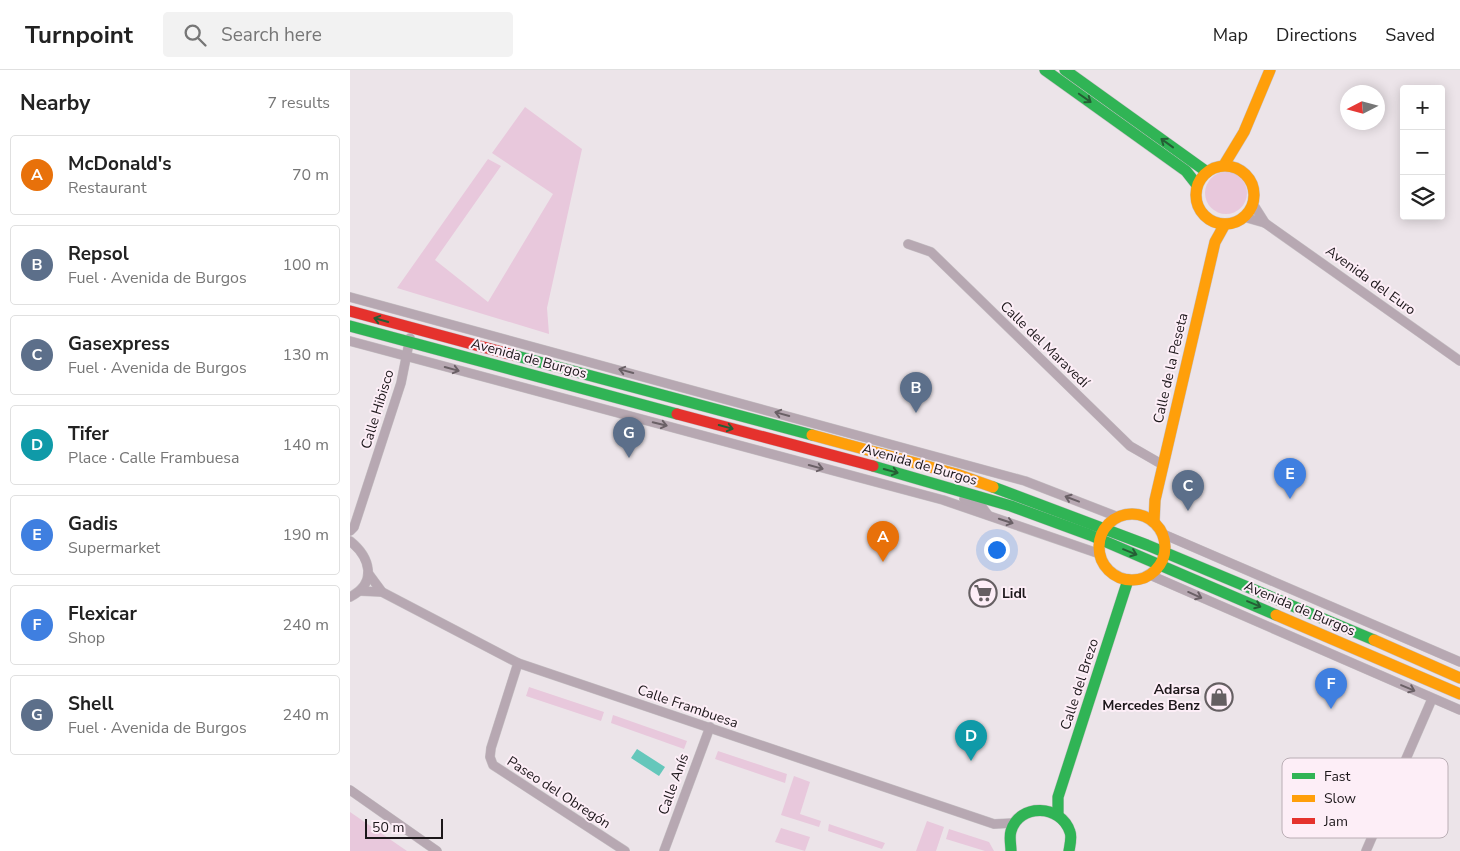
<!DOCTYPE html>
<html lang="en">
<head>
<meta charset="utf-8">
<style>
	body { margin:0; font-family:"Nunito Sans",sans-serif; background:#f2f2f2; color:#222 }
	.controls { position:absolute; right:15px; top:15px; display:grid; overflow:hidden; border-radius:5px; box-shadow:0 2px 12px #0003 }
	.controls button { width:45px; height:45px; display:grid; place-items:center; padding:0; border:0; border-bottom:1px solid #e0e0e0; background:#fff; color:#222; font:25px sans-serif }
	.compass { position:absolute; left:990px; top:15px; width:45px; height:45px; border-radius:50%; background:#fff; box-shadow:0 2px 12px #0003; rotate:264deg }
	.scale { position:absolute; left:15px; bottom:12px; width:78px; box-sizing:border-box; padding-left:5px; border:2px solid #1c171a; border-top:0; font-size:14px; line-height:18px; white-space:nowrap; color:#1c171a; -webkit-text-stroke:4px #fdeef7; paint-order:stroke }
	.you { position:absolute; left:646px; top:479px; width:18px; height:18px; margin:-12px; border:4px solid #fff; border-radius:50%; background:#1a73e8; box-shadow:0 0 0 8px #1a73e833 }
	.badge { display:grid; place-items:center; width:32px; height:32px; border-radius:50%; background:#655f62; color:#fff; font-size:16px; font-weight:700 }
	.pin { position:absolute; translate:-50% -41px; filter:drop-shadow(0 1px 2px #0008) }
	.pin::after { content:''; position:absolute; top:26px; width:18px; height:15px; background:inherit; clip-path:polygon(0 0,100% 0,50% 100%) }
	.list { margin:0; padding:0; list-style:none }
	h2 { display:flex; justify-content:space-between; align-items:center; height:65px; margin:0; padding:0 20px; font-size:21px }
	h2 small { font-size:16px; font-weight:400; color:#767676 }
	.list li { display:grid; grid-template-columns:32px 1fr auto; gap:15px; align-items:center; box-sizing:border-box; height:80px; margin:0 10px 10px; padding:0 10px; border:1px solid #e0e0e0; border-radius:5px }
	.list b { display:block; font-size:19px; white-space:nowrap }
	.list p { margin:0; font-size:16px; white-space:nowrap; color:#767676 }
	.list em { font-size:16px; font-style:normal; color:#767676 }
	.icon { flex:none; width:28px; height:28px; fill:none; stroke:currentColor; stroke-width:2; stroke-linecap:round; stroke-linejoin:round }
	.map { position:relative; flex:none; width:1110px; height:781px; overflow:hidden }
	header { display:flex; align-items:center; gap:30px; box-sizing:border-box; height:70px; padding:0 25px; background:#fff; border-bottom:1px solid #e0e0e0 }
	header strong { font-size:24px }
	nav { display:flex; gap:28px; margin-inline-start:auto; font-size:18px }
	.search { width:350px; height:45px; background:#f2f2f2; display:flex; align-items:center; gap:12px; box-sizing:border-box; padding:0 18px; border-radius:5px; color:#767676; font-size:19px }
	main { display:flex }
	aside { flex:1; background:#fff }
	.map>svg:first-child { display:block }
	.green { fill:#e8c8dc }
	.water { fill:#65c7bb }
	.lines { fill:none; stroke-linecap:round; stroke-linejoin:round }
	.street-casing { stroke:#c6c0c4; stroke-width:10 }
	.fast-casing { stroke:#c6c0c4; stroke-width:12 }
	.slow-casing { stroke:#c6c0c4; stroke-width:12 }
	.jam-casing { stroke:#c6c0c4; stroke-width:12 }
	.street { stroke:#b7a8b2; stroke-width:9 }
	.fast { stroke:#30b455; stroke-width:11 }
	.slow { stroke:#ff9f0a; stroke-width:11 }
	.jam { stroke:#e5322d; stroke-width:11 }
	.oneway { stroke:#255e35 }
	.oneway2 { stroke:#6a6066 }
	.labels { text-anchor:middle; stroke-width:4; stroke-linejoin:round; paint-order:stroke }
	.street-label { font-size:14px; fill:#1c171a; stroke:#fdeef7 }
	.poi-label { font-size:14px; font-weight:bold; fill:#1c171a; stroke:#fdeef7; text-anchor:start }
	.key { fill:#fdeef7; stroke:#baaeb5; stroke-width:1 }
	.key-label { font-size:14px; fill:#1c171a }
</style>
</head>
<body>
<header>
<strong>Turnpoint</strong>
<div class="search"><svg class="icon" aria-label="search" viewBox="0 0 24 24"><circle cx="10" cy="10" r="6"/><path d="M15 15l6 6"/></svg>Search here</div>
<nav><a>Map</a><a>Directions</a><a>Saved</a></nav>
</header>
<main>
<aside>
<h2>Nearby<small>7 results</small></h2>
<ul class="list">
<li><span class="badge" style="background:#e8710a">A</span><div><b>McDonald's</b><p>Restaurant</p></div><em>70 m</em></li>
<li><span class="badge" style="background:#5c6f8a">B</span><div><b>Repsol</b><p>Fuel · Avenida de Burgos</p></div><em>100 m</em></li>
<li><span class="badge" style="background:#5c6f8a">C</span><div><b>Gasexpress</b><p>Fuel · Avenida de Burgos</p></div><em>130 m</em></li>
<li><span class="badge" style="background:#0f9aa8">D</span><div><b>Tifer</b><p>Place · Calle Frambuesa</p></div><em>140 m</em></li>
<li><span class="badge" style="background:#3f7fe0">E</span><div><b>Gadis</b><p>Supermarket</p></div><em>190 m</em></li>
<li><span class="badge" style="background:#3f7fe0">F</span><div><b>Flexicar</b><p>Shop</p></div><em>240 m</em></li>
<li><span class="badge" style="background:#5c6f8a">G</span><div><b>Shell</b><p>Fuel · Avenida de Burgos</p></div><em>240 m</em></li>
</ul>
</aside>
<div class="map">
<svg width="1110" height="781" viewBox="0 0 1110 781">
	<rect width="100%" height="100%" fill="#ece4e9"/>
	<!-- green -->
	<g class="green">
		<polygon points="175,37 232,79 197,238 199,264 47,218 138,89 151,96 85,190 138,232 203,124 142,83"/>
		<circle cx="876" cy="123" r="21"/>
		<polygon points="179,617 254,642 251,651 176,626"/>
		<polygon points="263,645 337,671 334,679 261,653"/>
		<polygon points="368,681 437,704 435,713 365,689"/>
		<polygon points="444,706 460,712 450,744 471,751 469,757 431,745"/>
		<polygon points="0,742 57,781 0,781"/>
		<polygon points="577,751 594,757 586,781 566,781"/>
		<polygon points="479,754 535,773 532,779 478,761"/>
		<polygon points="431,758 460,767 455,781 425,772"/>
		<polygon points="599,759 639,772 644,781 635,781 596,769"/>
	</g>
	<!-- water -->
	<polygon class="water" points="287,679 315,697 309,706 281,688"/>
	<g class="lines">
		<!-- street casing -->
		<g class="street-casing">
			<g id="street">
				<polyline points="903,134 915,153"/>
				<polyline points="894,147 915,153 1110,291"/>
				<polyline points="558,174 581,182 780,376 813,395"/>
				<polyline points="0,227 675,411 768,447"/>
				<polyline points="0,271 593,430 750,484"/>
				<polyline points="614,429 632,437 638,445"/>
				<polyline points="0,461 4,457 51,313 60,268"/>
				<polyline points="813,464 1110,592"/>
				<path d="M0 471C20 487 28 513 0 527"/>
				<polyline points="18,503 32,522"/>
				<polyline points="800,505 1110,640"/>
				<polyline points="10,521 32,522 168,593 644,754 664,753"/>
				<polyline points="168,593 141,678 140,687 143,695 275,781"/>
				<polyline points="0,720 87,781"/>
				<polyline points="314,781 360,657"/>
				<polyline points="1016,781 1082,629"/>
			</g>
		</g>
		<!-- fast casing -->
		<g class="fast-casing">
			<g id="fast">
				<polyline points="695,0 836,101 847,115"/>
				<polyline points="715,0 857,102"/>
				<polyline points="0,256 327,344"/>
				<polyline points="163,285 462,365"/>
				<polyline points="523,396 661,436 740,465 926,545"/>
				<polyline points="643,417 797,475 1024,570"/>
				<polyline points="708,745 708,727 778,510"/>
				<path d="M661 781C661 775 659 767 661 761 669 733 711 734 720 762 722 767 720 775 719 781"/>
			</g>
		</g>
		<!-- slow casing -->
		<g class="slow-casing">
			<g id="slow">
				<polyline points="874,95 894,62 920,0"/>
				<circle cx="875" cy="125" r="29"/>
				<polyline points="462,365 606,404 643,417"/>
				<circle cx="782" cy="477" r="33"/>
				<polyline points="804,452 805,430 865,172 875,154"/>
				<polyline points="926,545 1110,624"/>
				<polyline points="1024,570 1110,608"/>
			</g>
		</g>
		<!-- jam casing -->
		<g class="jam-casing">
			<g id="jam">
				<polyline points="0,241 163,285"/>
				<polyline points="327,344 523,396"/>
			</g>
		</g>
		<!-- street -->
		<use href="#street" class="street"/>
		<!-- fast -->
		<use href="#fast" class="fast"/>
		<!-- slow -->
		<use href="#slow" class="slow"/>
		<!-- jam -->
		<use href="#jam" class="jam"/>
	</g>
	<!-- one-way arrows -->
	<defs><path id="oneway-shaft" d="M-6 0H5M1.5-3L5.5 0L1.5 3" fill="none" stroke-width="1.6" stroke-linecap="round" stroke-linejoin="round" transform="scale(1.25)"/></defs>
	<g class="oneway">
		<use href="#oneway-shaft" transform="translate(735 28) rotate(35)"/>
		<use href="#oneway-shaft" transform="translate(817 73) rotate(-144)"/>
		<use href="#oneway-shaft" transform="translate(31 250) rotate(-164)"/>
		<use href="#oneway-shaft" transform="translate(376 357) rotate(15)"/>
		<use href="#oneway-shaft" transform="translate(541 401) rotate(15)"/>
		<use href="#oneway-shaft" transform="translate(780 482) rotate(22)"/>
		<use href="#oneway-shaft" transform="translate(904 534) rotate(23)"/>
	</g>
	<g class="oneway2">
		<use href="#oneway-shaft" transform="translate(102 299) rotate(15)"/>
		<use href="#oneway-shaft" transform="translate(276 301) rotate(-165)"/>
		<use href="#oneway-shaft" transform="translate(432 344) rotate(-165)"/>
		<use href="#oneway-shaft" transform="translate(310 354) rotate(14)"/>
		<use href="#oneway-shaft" transform="translate(466 397) rotate(15)"/>
		<use href="#oneway-shaft" transform="translate(722 429) rotate(-159)"/>
		<use href="#oneway-shaft" transform="translate(656 451) rotate(18)"/>
		<use href="#oneway-shaft" transform="translate(845 525) rotate(24)"/>
		<use href="#oneway-shaft" transform="translate(1058 618) rotate(23)"/>
	</g>
	<!-- icons -->
	<defs>
		<g id="supermarket-ring" transform="scale(1.4375)"><circle r="9.5" fill="#fdeef7" stroke="#655f62" stroke-width="1.5"/><path d="M-6-5.5h2.5l.6 2H6L4.5 2H-2.5L-4.4-4H-6ZM-1.5 3.2a1.3 1.3 0 1 0 .1 0ZM3 3.2a1.3 1.3 0 1 0 .1 0Z" fill="#655f62"/></g>
		<g id="shop-ring" transform="scale(1.4375)"><circle r="9.5" fill="#fdeef7" stroke="#655f62" stroke-width="1.5"/><path d="M-5-2.5h2.3a2.7 3.5 0 0 1 5.4 0H5L5.5 6h-11ZM-1.5-2.5h3a1.5 2.3 0 0 0-3 0Z" fill="#655f62"/></g>
	</defs>
	<g fill-rule="evenodd">
		<use href="#supermarket-ring" x="633" y="523"/>
		<use href="#shop-ring" x="869" y="627"/>
	</g>
	<g class="labels">
		<!-- street labels -->
		<g class="street-label">
			<text transform="translate(1021 210) rotate(36)" y="5">Avenida del Euro</text>
			<text transform="translate(695 274) rotate(44)" y="5">Calle del Maravedí</text>
			<text transform="translate(179 288) rotate(15)" y="5">Avenida de Burgos</text>
			<text transform="translate(820 298) rotate(-77)" y="5">Calle de la Peseta</text>
			<text transform="translate(27 339) rotate(-73)" y="5">Calle Hibisco</text>
			<text transform="translate(570 394) rotate(16)" y="5">Avenida de Burgos</text>
			<text transform="translate(950 538) rotate(23)" y="5">Avenida de Burgos</text>
			<text transform="translate(729 614) rotate(-72)" y="5">Calle del Brezo</text>
			<text transform="translate(338 636) rotate(19)" y="5">Calle Frambuesa</text>
			<text transform="translate(323 714) rotate(-70)" y="5">Calle Anís</text>
			<text transform="translate(209 722) rotate(33)" y="5">Paseo del Obregón</text>
		</g>
		<!-- poi labels -->
		<g class="poi-label">
			<text x="652" y="528">Lidl</text>
			<text x="850" y="624" text-anchor="end">Adarsa<tspan x="850" dy="16">Mercedes Benz</tspan></text>
		</g>
	</g>
	<!-- legend -->
	<rect x="932" y="688" width="166" height="80" rx="8" class="key"/>
	<rect x="942" y="703" width="23" height="6" fill="#30b455"/>
	<rect x="942" y="725" width="23" height="7" fill="#ff9f0a"/>
	<rect x="942" y="748" width="23" height="6" fill="#e5322d"/>
	<g class="key-label">
		<text x="974" y="711">Fast</text>
		<text x="974" y="733">Slow</text>
		<text x="974" y="756">Jam</text>
	</g>
</svg>
<div class="controls">
<button>+</button>
<button>−</button>
<button><svg class="icon" aria-label="layers" viewBox="0 0 24 24"><path d="M12 4l9 5-9 5-9-5zM3 14l9 5 9-5"/></svg></button>
</div>
<svg class="compass" viewBox="-18 -18 36 36"><path d="M0-13l5 13h-10z" fill="#e53935"/><path d="M0 13l5-13h-10z" fill="#767676"/></svg>
<div class="scale">50 m</div>
<div class="you"></div>
<div class="pin badge" style="left:533px;top:492px;background:#e8710a">A</div>
<div class="pin badge" style="left:566px;top:343px;background:#5c6f8a">B</div>
<div class="pin badge" style="left:838px;top:441px;background:#5c6f8a">C</div>
<div class="pin badge" style="left:621px;top:691px;background:#0f9aa8">D</div>
<div class="pin badge" style="left:940px;top:429px;background:#3f7fe0">E</div>
<div class="pin badge" style="left:981px;top:639px;background:#3f7fe0">F</div>
<div class="pin badge" style="left:279px;top:388px;background:#5c6f8a">G</div>
</div>
</main>
</body>
</html>
